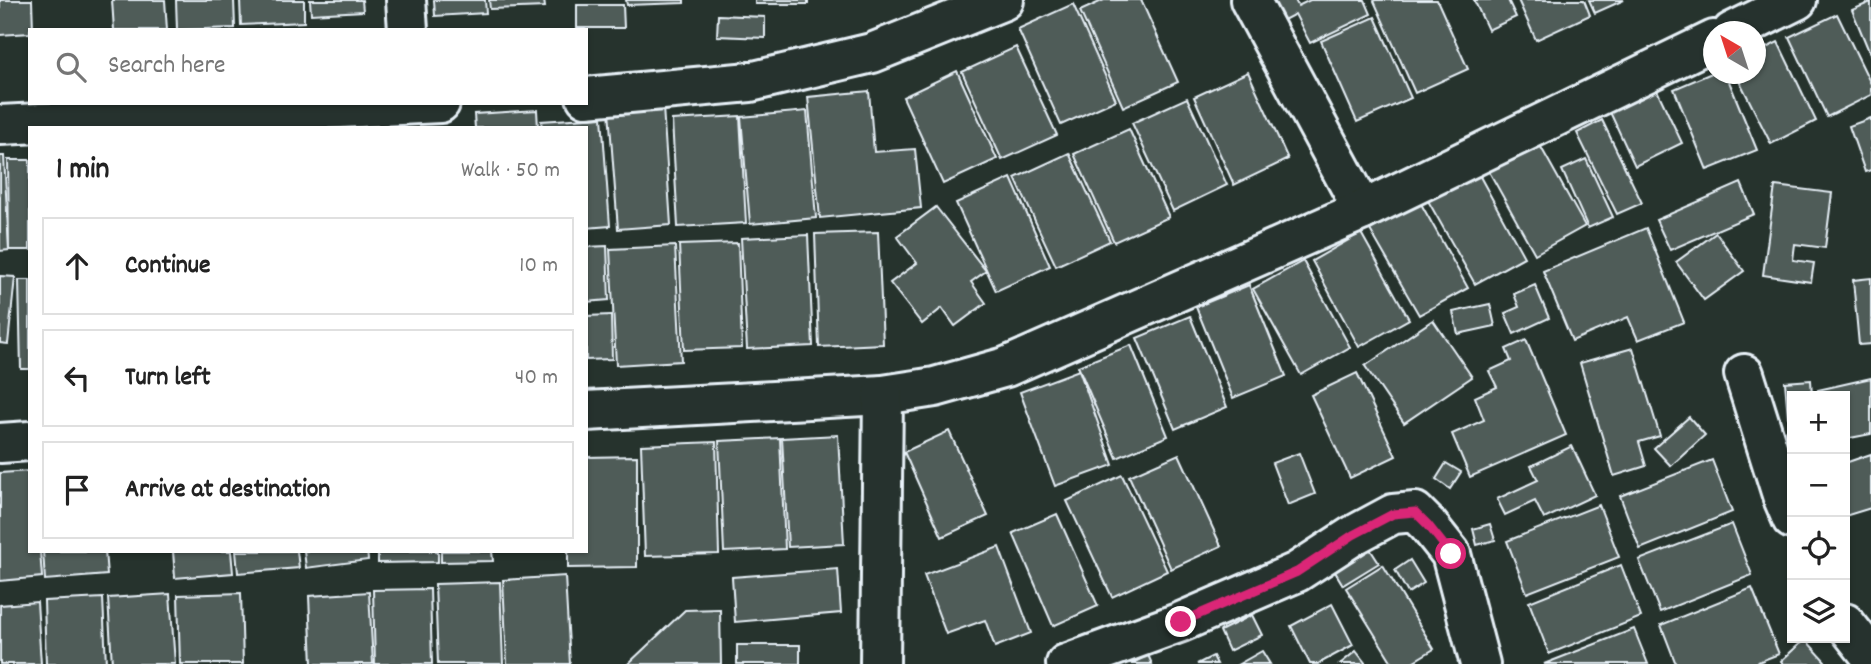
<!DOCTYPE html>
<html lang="en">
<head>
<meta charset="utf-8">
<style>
	body { margin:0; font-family:Dekko,sans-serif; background:#f6f6f6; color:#222 }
	.controls { position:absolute; right:21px; bottom:21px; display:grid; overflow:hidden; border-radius:0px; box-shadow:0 2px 5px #0004 }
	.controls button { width:63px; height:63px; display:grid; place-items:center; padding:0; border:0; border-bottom:2px solid #e0e0e0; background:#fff; color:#222; font:35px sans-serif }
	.compass { position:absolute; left:1703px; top:21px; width:63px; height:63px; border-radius:50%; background:#fff; box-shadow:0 2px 5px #0004; rotate:321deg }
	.stop { position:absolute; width:21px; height:21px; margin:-16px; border:5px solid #db2777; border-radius:50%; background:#fff }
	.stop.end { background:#db2777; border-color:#fff; box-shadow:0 2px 7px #0008 }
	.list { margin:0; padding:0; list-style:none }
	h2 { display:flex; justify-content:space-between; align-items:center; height:91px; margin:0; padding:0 28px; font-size:30px }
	h2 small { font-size:23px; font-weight:400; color:#767676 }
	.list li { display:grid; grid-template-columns:46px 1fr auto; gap:21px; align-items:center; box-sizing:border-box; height:98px; margin:0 14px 14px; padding:0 14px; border:2px solid #e0e0e0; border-radius:0px }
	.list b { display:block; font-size:26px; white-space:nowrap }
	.list em { font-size:23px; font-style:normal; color:#767676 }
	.icon { flex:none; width:38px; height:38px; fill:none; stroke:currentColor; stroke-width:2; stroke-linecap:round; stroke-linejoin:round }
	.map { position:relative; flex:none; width:1871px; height:664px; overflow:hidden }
	.search { position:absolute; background:#fff; box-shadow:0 2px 5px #0004; left:28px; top:28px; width:560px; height:77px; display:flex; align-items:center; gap:18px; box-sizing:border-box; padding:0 24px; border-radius:0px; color:#767676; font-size:26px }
	.panel { position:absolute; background:#fff; box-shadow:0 2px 5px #0004; left:28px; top:126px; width:560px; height:427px; border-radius:0px }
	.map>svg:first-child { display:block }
	.building { fill:#505c59; stroke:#e8f1f8; stroke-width:2 }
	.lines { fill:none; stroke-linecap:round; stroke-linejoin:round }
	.minor-casing { stroke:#e8f1f8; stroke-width:44 }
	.minor { stroke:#26332d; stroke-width:38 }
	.route { stroke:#db2777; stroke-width:9 }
</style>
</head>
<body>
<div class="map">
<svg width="1871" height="664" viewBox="0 0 1871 664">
	<rect width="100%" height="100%" fill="#26332d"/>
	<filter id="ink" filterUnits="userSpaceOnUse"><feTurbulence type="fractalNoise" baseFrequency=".0143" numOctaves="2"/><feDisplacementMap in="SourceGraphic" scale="14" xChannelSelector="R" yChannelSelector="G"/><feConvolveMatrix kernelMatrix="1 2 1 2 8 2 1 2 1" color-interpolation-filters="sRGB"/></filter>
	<g filter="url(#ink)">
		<!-- building -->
		<g class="building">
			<polygon points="0,0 32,0 33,30 30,30 30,33 0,35"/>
			<polygon points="112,0 165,0 167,30 114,30"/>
			<polygon points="176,0 234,0 235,28 177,30"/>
			<polygon points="240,0 304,0 304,22 241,25"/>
			<polygon points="310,0 362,0 363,11 311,14"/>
			<polygon points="434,0 485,0 486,13 435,16"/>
			<polygon points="489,0 544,0 545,7 490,9"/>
			<polygon points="626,0 684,0 684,3 627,5"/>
			<rect x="755" y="0" width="53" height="4"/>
			<polygon points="1104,0 1141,0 1178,82 1123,107 1080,11"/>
			<polygon points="1272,0 1295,0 1298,6 1310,0 1365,0 1371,14 1310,43 1295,14 1278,23 1269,2"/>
			<polygon points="1376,0 1437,0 1468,69 1415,93 1374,1"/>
			<polygon points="1474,0 1508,0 1516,17 1488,30"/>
			<polygon points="1518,0 1584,0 1590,15 1536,40"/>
			<polygon points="1589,0 1624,0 1595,13"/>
			<polygon points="1871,2 1871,56 1852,10"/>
			<polygon points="1073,4 1116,100 1061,125 1018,29"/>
			<polygon points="577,5 623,5 624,28 577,28"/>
			<polygon points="1837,14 1871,84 1871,95 1827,117 1789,37"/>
			<polygon points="718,15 765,17 765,38 717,36"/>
			<polygon points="1375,17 1411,98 1357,122 1321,41"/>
			<polygon points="1778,42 1816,121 1771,144 1736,74 1756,74 1756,53"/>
			<polygon points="1016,47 1057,135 1002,160 962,72"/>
			<polygon points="957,71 997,159 943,184 903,97"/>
			<polygon points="1248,72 1288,159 1234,185 1194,97"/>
			<polygon points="1714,72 1726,74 1757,150 1707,170 1674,89"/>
			<polygon points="1656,88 1682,143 1635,166 1609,110"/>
			<polygon points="869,91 874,152 915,149 921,208 820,218 808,97"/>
			<polygon points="1187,98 1227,185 1173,211 1132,123"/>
			<polygon points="663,107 671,225 618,229 609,111"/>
			<polygon points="537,110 538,128 475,128 474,114"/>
			<polygon points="807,111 816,218 750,224 741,117"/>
			<polygon points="740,116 746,223 678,227 672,120"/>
			<polygon points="602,117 610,226 586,228 586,128 542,128 541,121"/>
			<polygon points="1871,118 1871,170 1865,172 1849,126"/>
			<polygon points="1602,120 1642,203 1617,214 1577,133"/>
			<polygon points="1129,129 1169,217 1114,242 1074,154"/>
			<polygon points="1537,140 1585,226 1535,254 1487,168"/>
			<polygon points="1069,153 1110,241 1056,266 1015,178"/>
			<polygon points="0,156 4,156 9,250 0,251"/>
			<polygon points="1586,159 1613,217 1588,228 1562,170"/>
			<polygon points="8,160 30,160 30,250 9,250"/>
			<polygon points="1477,171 1524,257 1475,284 1427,199"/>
			<polygon points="1011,178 1050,266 996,291 956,203"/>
			<polygon points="1741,183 1754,214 1670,250 1656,220"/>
			<polygon points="1775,186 1832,193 1825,248 1795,244 1793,260 1814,263 1811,282 1763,275"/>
			<polygon points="1420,202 1468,288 1419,315 1370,230"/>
			<polygon points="936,207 986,271 971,282 986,303 955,326 942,308 922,324 890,283 917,263 897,236"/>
			<polygon points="1646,228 1684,322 1638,340 1628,317 1572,341 1543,271"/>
			<polygon points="878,232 883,344 819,347 815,234"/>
			<polygon points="1361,233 1409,319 1359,347 1312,261"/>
			<polygon points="1716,233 1744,271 1704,300 1676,262"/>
			<polygon points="808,235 813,346 747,349 741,238"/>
			<polygon points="738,243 742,348 684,350 679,245"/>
			<polygon points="607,246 609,300 586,302 586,247"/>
			<polygon points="675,246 681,361 616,365 610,249"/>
			<polygon points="1303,261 1350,347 1301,375 1253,289"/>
			<polygon points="0,276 15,277 8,344 0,343"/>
			<polygon points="1871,278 1871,344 1859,345 1853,280"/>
			<polygon points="19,280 30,280 30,369 21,369"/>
			<polygon points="1249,285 1286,376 1233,398 1196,307"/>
			<polygon points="1535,285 1549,318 1514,334 1505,313 1519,307 1514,294"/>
			<polygon points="1490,304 1495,326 1458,334 1453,312"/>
			<polygon points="611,315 612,359 586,360 586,316"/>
			<polygon points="1190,316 1227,407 1175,429 1137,338"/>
			<polygon points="1433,320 1472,377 1404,423 1365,366"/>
			<polygon points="1526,340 1566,435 1470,477 1452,434 1484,420 1475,397 1497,387 1489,371 1511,361 1506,349"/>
			<polygon points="1131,345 1168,436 1117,458 1078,366"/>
			<polygon points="1633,348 1660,436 1639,442 1646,466 1614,476 1580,363"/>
			<polygon points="1079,370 1113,465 1055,486 1020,392"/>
			<polygon points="1357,373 1396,456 1350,478 1311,395"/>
			<polygon points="1871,378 1871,434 1845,439 1845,396 1819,396 1818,390"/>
			<polygon points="1811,380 1812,396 1792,396 1792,417 1788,417 1785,382"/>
			<polygon points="1689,417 1705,435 1671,466 1654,448"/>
			<polygon points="949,431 988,516 942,537 904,452"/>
			<polygon points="838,435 844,544 788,547 782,438"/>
			<polygon points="780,438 785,549 724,552 719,441"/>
			<polygon points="716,442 719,554 645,556 641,445"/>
			<polygon points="1572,446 1595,495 1544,519 1535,501 1505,515 1497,499 1538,480 1531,466"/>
			<polygon points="1299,453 1315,494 1288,505 1272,463"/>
			<polygon points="1179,454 1221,546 1171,569 1129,476"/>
			<polygon points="1871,454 1871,508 1845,516 1845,463"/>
			<polygon points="637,456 637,567 568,568 568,551 586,551 586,457"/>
			<polygon points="1712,460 1732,512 1640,549 1620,496"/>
			<polygon points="1446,463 1461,472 1450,489 1436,479"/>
			<polygon points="30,471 30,551 40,551 42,577 0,581 0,473"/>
			<polygon points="1122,475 1167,571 1112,597 1067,501"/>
			<polygon points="1599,505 1619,557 1527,593 1507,541"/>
			<polygon points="1057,514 1098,606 1053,626 1013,533"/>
			<polygon points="1490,524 1495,540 1477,545 1473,529"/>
			<polygon points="1732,524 1752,575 1660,612 1639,560"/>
			<polygon points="999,547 1031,633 995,647 985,620 946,634 924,575"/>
			<polygon points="1370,549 1379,563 1343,585 1334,570"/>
			<polygon points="43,551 105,551 107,575 45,580"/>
			<polygon points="173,551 231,551 233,573 175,578"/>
			<polygon points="236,551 297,551 299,568 238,573"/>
			<polygon points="304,551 367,551 368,560 306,568"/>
			<polygon points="378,551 438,551 438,562 378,563"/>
			<polygon points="441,551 492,551 493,561 441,562"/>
			<polygon points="1410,560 1424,583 1408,593 1395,570"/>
			<polygon points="1383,565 1434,649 1409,664 1393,664 1346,588"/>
			<polygon points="1621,565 1641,617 1549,654 1529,602"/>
			<polygon points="838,569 841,613 735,622 732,577"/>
			<polygon points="565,576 570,664 507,664 503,580"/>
			<polygon points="500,582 503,664 438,664 435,584"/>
			<polygon points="1752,588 1779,654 1753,664 1676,664 1661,625"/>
			<polygon points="430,589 432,664 375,664 373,590"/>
			<polygon points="369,592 373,664 312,664 309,596"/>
			<polygon points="241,593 243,664 180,664 178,595"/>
			<polygon points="170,594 175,664 112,664 108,598"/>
			<polygon points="103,598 106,664 46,664 44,601"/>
			<polygon points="37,602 41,664 0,664 0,605"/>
			<polygon points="1332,604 1353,645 1318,664 1310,664 1291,626"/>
			<polygon points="720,609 721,664 628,664 685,610"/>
			<polygon points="1252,615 1262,635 1229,651 1220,631"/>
			<polygon points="1634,629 1648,664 1544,664"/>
			<polygon points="1805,639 1825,661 1823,664 1783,664 1781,661"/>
			<rect x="737" y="645" width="63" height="19"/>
			<polygon points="1262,651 1270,664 1239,664"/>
			<polygon points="1356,651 1366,664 1340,664"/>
			<polygon points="1148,655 1152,664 1131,664"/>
			<polygon points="1213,656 1217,664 1197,664"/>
		</g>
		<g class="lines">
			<!-- minor casing -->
			<g class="minor-casing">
				<g id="minor">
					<polyline points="406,0 408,30"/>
					<polyline points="1250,0 1363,210"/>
					<polyline points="1732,32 1797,0"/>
					<polyline points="586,97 750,82 872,53 1004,0"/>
					<polyline points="0,125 440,103"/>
					<polyline points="1744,374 1783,498 1792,519"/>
					<polyline points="586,411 883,395 935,387 1006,367 1363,210 1714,40"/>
					<polyline points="0,443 30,441"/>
					<polyline points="1845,623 1871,656"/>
					<polyline points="880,664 883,395"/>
					<polyline points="1066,664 1181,622 1297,572 1354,535 1393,514 1415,512 1428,525 1451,554 1480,664"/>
				</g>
			</g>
			<!-- minor -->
			<use href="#minor" class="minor"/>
		</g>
	</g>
	<g class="lines" filter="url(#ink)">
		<!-- route -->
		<polyline class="route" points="1181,622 1297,572 1353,535 1393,514 1415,512 1428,525 1451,554"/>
	</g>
</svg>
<div class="controls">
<button>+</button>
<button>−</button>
<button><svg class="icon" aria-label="locate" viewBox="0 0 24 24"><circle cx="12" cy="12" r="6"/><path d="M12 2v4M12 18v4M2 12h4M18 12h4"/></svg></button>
<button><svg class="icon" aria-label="layers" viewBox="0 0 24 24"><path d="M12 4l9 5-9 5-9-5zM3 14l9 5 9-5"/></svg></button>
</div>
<svg class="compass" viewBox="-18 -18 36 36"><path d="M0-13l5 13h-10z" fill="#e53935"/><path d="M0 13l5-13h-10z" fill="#767676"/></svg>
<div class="stop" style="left:1451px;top:554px"></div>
<div class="stop end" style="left:1181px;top:622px"></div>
<div class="search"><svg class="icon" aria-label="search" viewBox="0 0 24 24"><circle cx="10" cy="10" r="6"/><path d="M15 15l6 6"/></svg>Search here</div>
<section class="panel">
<h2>1 min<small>Walk · 50 m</small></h2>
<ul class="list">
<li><svg class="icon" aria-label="ahead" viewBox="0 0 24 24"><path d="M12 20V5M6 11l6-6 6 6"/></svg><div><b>Continue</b></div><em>10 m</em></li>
<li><svg class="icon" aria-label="left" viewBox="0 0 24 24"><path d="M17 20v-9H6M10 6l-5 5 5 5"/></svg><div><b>Turn left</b></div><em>40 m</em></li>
<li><svg class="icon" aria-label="arrive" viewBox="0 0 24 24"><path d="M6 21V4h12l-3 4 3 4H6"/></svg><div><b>Arrive at destination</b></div></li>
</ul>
</section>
</div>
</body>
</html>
